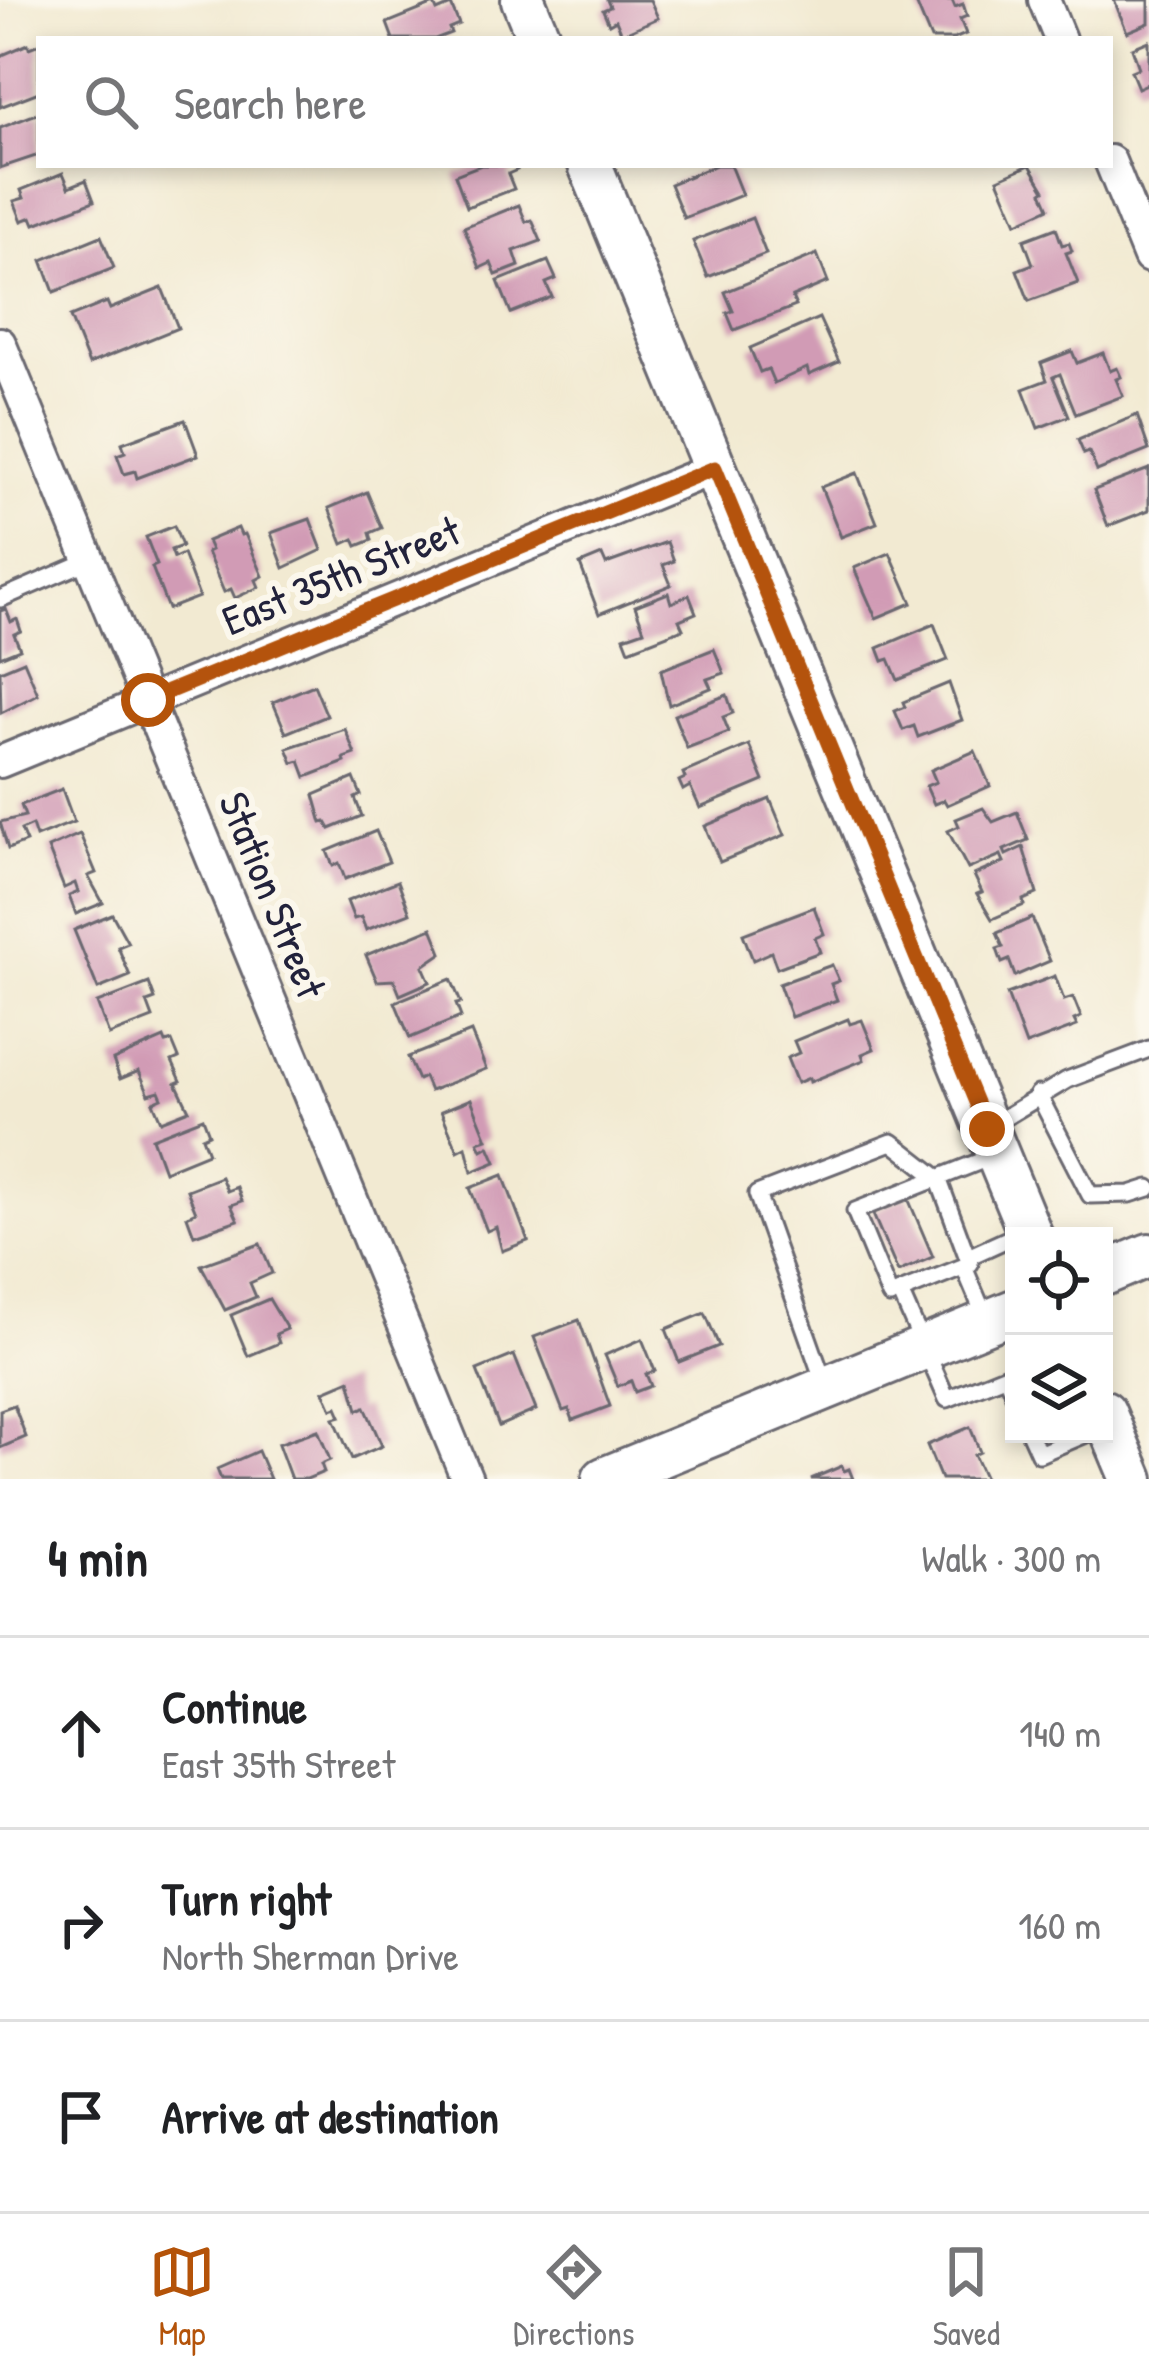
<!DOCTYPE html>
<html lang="en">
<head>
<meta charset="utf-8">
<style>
	body { margin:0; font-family:"Patrick Hand",sans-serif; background:#f2f2f2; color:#202124 }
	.controls { position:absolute; right:36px; bottom:36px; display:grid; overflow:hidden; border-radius:0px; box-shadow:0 6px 18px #0003 }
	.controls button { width:108px; height:108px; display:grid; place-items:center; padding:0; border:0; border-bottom:3px solid #e0e0e0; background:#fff; color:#202124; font:60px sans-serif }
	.stop { position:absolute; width:36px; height:36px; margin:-27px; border:9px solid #b45309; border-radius:50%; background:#fff }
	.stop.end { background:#b45309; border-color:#fff; box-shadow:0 3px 12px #0008 }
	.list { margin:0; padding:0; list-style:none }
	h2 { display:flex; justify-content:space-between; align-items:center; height:156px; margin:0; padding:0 48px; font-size:51px }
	h2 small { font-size:39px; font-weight:400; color:#757577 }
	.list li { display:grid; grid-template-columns:78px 1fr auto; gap:36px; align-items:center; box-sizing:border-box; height:192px; padding:0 48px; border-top:3px solid #e0e0e0 }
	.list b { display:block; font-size:45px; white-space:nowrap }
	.list p { margin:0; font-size:39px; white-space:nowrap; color:#757577 }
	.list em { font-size:39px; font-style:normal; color:#757577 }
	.icon { flex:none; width:66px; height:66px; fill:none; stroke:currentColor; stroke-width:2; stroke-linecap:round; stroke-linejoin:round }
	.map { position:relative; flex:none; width:1149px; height:1479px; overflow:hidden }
	.search { position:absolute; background:#fff; box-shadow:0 6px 18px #0003; left:36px; right:36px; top:36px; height:132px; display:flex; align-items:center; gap:30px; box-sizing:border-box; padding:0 42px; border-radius:0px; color:#757577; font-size:45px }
	.sheet { height:732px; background:#fff }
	nav { display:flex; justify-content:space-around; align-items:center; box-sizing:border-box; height:168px; border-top:3px solid #e0e0e0; background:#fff; font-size:33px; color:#757577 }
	nav a { display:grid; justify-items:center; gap:6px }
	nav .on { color:#b45309 }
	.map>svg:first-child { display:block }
	.building { fill:#d19bb5 }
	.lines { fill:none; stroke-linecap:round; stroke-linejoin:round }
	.lane-casing { stroke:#6b6870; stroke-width:21 }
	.street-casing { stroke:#6b6870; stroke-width:36 }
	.secondary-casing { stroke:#6b6870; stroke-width:48 }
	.lane { stroke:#fff; stroke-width:15 }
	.street { stroke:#fff; stroke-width:30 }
	.secondary { stroke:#fff; stroke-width:42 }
	.route { stroke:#b45309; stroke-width:15 }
	.labels { text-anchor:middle; stroke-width:12; stroke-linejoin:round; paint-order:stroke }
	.street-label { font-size:42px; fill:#22223b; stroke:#fbf7ec }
</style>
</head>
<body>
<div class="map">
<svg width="1149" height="1479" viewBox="0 0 1149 1479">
	<rect width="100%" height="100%" fill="#fbf7ec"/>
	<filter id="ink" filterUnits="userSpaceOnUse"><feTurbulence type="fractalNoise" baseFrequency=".00833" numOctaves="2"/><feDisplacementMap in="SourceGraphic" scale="24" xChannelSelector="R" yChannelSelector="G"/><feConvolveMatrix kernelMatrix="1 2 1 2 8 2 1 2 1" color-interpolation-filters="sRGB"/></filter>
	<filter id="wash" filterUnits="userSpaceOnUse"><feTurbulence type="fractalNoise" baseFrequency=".004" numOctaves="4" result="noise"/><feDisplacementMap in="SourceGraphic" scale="48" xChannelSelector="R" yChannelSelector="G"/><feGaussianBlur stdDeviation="2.7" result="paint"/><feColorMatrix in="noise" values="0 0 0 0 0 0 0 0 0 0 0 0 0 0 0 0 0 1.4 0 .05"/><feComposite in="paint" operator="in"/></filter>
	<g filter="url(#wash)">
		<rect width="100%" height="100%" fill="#f2ead2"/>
		<g id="blocks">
			<!-- building -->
			<g class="building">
				<polygon points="607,0 650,0 658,18 622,34 616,20 609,24 603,10 610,7"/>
				<polygon points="925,0 952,0 955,7 963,4 967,16 960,19 966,34 954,39 931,39 916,3"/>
				<polygon points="1114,0 1149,0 1149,23 1127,32"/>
				<polygon points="434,4 437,11 451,5 459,24 449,28 451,33 435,39 393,39 387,23"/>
				<polygon points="1149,41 1149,83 1138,88 1131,71 1139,68 1132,48"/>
				<polygon points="28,44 29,48 39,44 39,92 0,107 0,56"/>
				<polygon points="39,113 39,155 0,168 0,128"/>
				<polygon points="481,165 515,165 517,170 508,174 514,189 467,207 455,175"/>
				<polygon points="716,165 730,165 742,195 684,218 670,184"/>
				<polygon points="1030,165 1045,190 1042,192 1049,208 1017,223 998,179"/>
				<polygon points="63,173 69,187 86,180 94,201 35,224 32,217 22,221 14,201 24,198 21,190"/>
				<polygon points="519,205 526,222 532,220 541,241 514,251 519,266 496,275 491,263 480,268 464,227"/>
				<polygon points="752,218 766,254 708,277 693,241"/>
				<polygon points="1056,228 1062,245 1069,243 1072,251 1066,253 1078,283 1029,301 1017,270 1033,264 1024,240"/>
				<polygon points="101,236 114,268 54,292 42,260"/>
				<polygon points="817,254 828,282 792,297 796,306 734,330 727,313 733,311 725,292"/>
				<polygon points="548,261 556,279 546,283 552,297 511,313 498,281"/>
				<polygon points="162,288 178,328 89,364 70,317 107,302 110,309"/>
				<polygon points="819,318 839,362 809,375 807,368 774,383 768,369 760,372 750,348"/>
				<polygon points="1072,351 1077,363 1103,353 1110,371 1117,368 1121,377 1116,379 1123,396 1076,414 1060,374 1053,377 1069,416 1038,428 1023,389 1047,380 1041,363"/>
				<polygon points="1137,415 1149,450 1097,471 1089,452 1084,454 1078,440"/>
				<polygon points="185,420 198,455 137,478 135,471 124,474 117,455 125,452 122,443"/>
				<polygon points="1149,469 1149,510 1108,526 1094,490"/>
				<polygon points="857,473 877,523 841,537 821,487"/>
				<polygon points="367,492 382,528 370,533 372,540 357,546 354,539 343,544 329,508"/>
				<polygon points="310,519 322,550 284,568 271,533"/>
				<polygon points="174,526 182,546 171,550 174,558 183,554 199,597 168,609 152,567 157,565 146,537"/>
				<polygon points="238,528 241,535 245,534 263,576 256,580 259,587 235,598 231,589 224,592 207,552 211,550 207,541"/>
				<polygon points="667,542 674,561 663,565 671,585 599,614 580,564 602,555 606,564"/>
				<polygon points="890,553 912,603 876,618 854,568"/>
				<polygon points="668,593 671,603 689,595 696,613 679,620 683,629 629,650 624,637 644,630 635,606"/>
				<polygon points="6,609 11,622 17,619 21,631 14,634 20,649 0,657 0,611"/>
				<polygon points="934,624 948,660 898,680 889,659 883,661 878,648"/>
				<polygon points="714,649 724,673 707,679 711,688 669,705 661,670"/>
				<polygon points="24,661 38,694 1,713 0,671"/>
				<polygon points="949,683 962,720 918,737 914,726 903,730 895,711 905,707 903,702"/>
				<polygon points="314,685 327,716 286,733 273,702"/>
				<polygon points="727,695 733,713 723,717 729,732 687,748 674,715"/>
				<polygon points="345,729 355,754 344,758 345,762 306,777 300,761 293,763 287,748"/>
				<polygon points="749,745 764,781 700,808 690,786 683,790 679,781 685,778 683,773"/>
				<polygon points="975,751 990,786 947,805 944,800 934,804 926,786 936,782 931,770"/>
				<polygon points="354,778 361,795 355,798 362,816 330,829 326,822 322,823 314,795"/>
				<polygon points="62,789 74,822 36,837 32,825 21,830 26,842 8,849 0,822 25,816 21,805"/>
				<polygon points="770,799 785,835 720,862 705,826"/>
				<polygon points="983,808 993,822 1017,812 1028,840 1004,850 1006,855 1023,847 1037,894 1023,900 1024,905 992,919 977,894 982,892 974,875 1004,862 1001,855 968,869 948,831 959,826 956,819"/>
				<polygon points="376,831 389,862 345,879 339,863 333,866 327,851"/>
				<polygon points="80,834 96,873 88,876 103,903 76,914 69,896 78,892 75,883 64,888 48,848"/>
				<polygon points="398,881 410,913 366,930 361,917 354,919 347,901"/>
				<polygon points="814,907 824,934 815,938 820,952 777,968 771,952 753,960 743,934"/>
				<polygon points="112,914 128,943 118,947 130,976 98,989 74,930"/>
				<polygon points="1032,918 1050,961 1015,976 1009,960 1002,963 997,949 1003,947 997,933"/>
				<polygon points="432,928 442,953 423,966 430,982 400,995 394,980 377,981 366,955"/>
				<polygon points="832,965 839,981 831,984 837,1000 791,1017 779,984"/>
				<polygon points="1055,976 1064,1000 1073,997 1081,1017 1074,1020 1077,1026 1026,1045 1007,994"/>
				<polygon points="451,979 461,1003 456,1004 461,1017 410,1038 395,1002"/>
				<polygon points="149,983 155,999 147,1002 153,1018 109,1035 97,1003"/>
				<polygon points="848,1019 850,1024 862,1020 874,1049 862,1054 864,1060 810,1082 809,1078 797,1083 787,1058 799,1053 794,1041"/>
				<polygon points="471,1032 486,1069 430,1091 424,1077 418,1080 408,1057"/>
				<polygon points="164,1038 166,1043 172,1041 179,1058 172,1061 181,1081 176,1083 189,1110 161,1121 153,1102 162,1098 159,1091 149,1094 139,1071 120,1079 113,1060"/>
				<polygon points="471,1099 487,1139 478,1142 482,1150 489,1146 496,1162 472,1172 466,1147 458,1151 441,1111"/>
				<polygon points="203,1118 209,1134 202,1137 208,1153 164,1171 152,1138"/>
				<polygon points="503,1175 528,1241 502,1251 496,1227 487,1231 470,1188"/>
				<polygon points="221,1177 227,1191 237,1187 242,1201 231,1205 238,1220 194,1235 187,1216 196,1212 187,1190"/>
				<polygon points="907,1196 933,1257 898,1272 872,1212"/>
				<polygon points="260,1244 272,1273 250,1283 256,1297 225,1310 201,1265"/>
				<polygon points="269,1299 287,1329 276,1334 279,1343 248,1356 231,1315"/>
				<polygon points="705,1313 719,1346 679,1362 666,1329"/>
				<polygon points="579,1320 610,1406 573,1420 569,1409 563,1411 534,1337"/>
				<polygon points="642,1339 655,1371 646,1374 651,1386 635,1392 631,1381 618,1386 605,1355"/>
				<polygon points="514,1355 536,1410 499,1426 477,1370"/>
				<polygon points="350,1380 358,1410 365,1407 382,1446 352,1459 334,1418 341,1416 337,1407 332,1409 324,1391"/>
				<polygon points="14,1405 26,1437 0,1448 0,1410"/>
				<polygon points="970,1427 980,1452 974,1455 985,1479 941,1479 927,1445"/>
				<polygon points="318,1430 330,1460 321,1464 324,1472 307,1479 291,1479 278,1444"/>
				<polygon points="258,1451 270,1479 221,1479 217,1469"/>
				<polygon points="842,1466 844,1471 849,1469 853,1479 811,1479"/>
			</g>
		</g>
	</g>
	<g filter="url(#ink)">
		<use href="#blocks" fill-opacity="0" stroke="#6b6870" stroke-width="3"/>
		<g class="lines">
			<!-- lane casing -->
			<g class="lane-casing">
				<g id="lane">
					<polyline points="0,599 90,560"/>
					<polyline points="1038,1094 1090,1195 1130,1194 1149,1188"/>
					<polyline points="989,1127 1067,1080 1149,1049"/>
					<polygon points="938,1178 970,1264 890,1296 855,1211"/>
					<polyline points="968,1257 1014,1236"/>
					<polyline points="964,1267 986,1319"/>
					<polyline points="900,1292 947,1399 1014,1372"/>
					<polyline points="1006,1376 1014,1395"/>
					<polyline points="825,1385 757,1194 892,1142 938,1178 996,1155"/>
					<polyline points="1030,1434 1039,1454 1086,1434"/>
				</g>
			</g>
			<!-- street casing -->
			<g class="street-casing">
				<g id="street">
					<polyline points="1044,0 1060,39"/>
					<polyline points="1110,161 1149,257"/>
					<polyline points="0,343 467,1479"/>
					<polyline points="0,762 715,468"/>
				</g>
			</g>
			<!-- secondary casing -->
			<g class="secondary-casing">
				<g id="secondary">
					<polyline points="523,0 539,39"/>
					<polyline points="590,165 1031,1236"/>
					<polyline points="1104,1274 1149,1255"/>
					<polyline points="1104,1412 1132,1479"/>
					<polyline points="604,1479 1014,1311"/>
				</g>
			</g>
			<!-- lane -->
			<use href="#lane" class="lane"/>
			<!-- street -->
			<use href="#street" class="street"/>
			<!-- secondary -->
			<use href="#secondary" class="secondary"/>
		</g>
	</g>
	<g class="lines" filter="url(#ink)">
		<!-- route -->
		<polyline class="route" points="148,700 715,468 987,1129"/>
	</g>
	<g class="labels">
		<!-- street labels -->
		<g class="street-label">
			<text transform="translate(341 575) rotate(-22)" y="15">East 35th Street</text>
			<text transform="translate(273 895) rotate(68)" y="15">Station Street</text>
		</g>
	</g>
</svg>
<div class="controls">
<button><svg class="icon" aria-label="locate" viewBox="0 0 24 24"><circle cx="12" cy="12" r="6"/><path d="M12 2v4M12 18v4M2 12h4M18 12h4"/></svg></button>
<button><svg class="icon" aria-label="layers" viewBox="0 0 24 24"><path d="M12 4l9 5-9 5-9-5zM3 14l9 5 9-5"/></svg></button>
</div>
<div class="stop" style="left:148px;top:700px"></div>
<div class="stop end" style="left:987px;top:1129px"></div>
<div class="search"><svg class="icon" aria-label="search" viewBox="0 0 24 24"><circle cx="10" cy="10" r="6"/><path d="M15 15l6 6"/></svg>Search here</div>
</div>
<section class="sheet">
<h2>4 min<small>Walk · 300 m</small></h2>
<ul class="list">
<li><svg class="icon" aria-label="ahead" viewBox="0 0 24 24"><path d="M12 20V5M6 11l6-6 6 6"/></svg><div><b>Continue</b><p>East 35th Street</p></div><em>140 m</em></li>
<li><svg class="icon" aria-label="right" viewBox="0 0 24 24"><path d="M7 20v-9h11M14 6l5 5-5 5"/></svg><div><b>Turn right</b><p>North Sherman Drive</p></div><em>160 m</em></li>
<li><svg class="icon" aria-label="arrive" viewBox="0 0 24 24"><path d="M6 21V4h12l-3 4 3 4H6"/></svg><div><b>Arrive at destination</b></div></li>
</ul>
</section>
<nav>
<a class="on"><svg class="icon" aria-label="map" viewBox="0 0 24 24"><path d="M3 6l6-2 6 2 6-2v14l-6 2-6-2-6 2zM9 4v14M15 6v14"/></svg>Map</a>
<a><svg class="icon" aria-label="directions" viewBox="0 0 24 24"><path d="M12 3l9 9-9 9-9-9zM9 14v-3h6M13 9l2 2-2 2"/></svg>Directions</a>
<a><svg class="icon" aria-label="saved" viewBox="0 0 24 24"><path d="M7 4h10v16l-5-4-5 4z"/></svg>Saved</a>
</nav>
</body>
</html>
